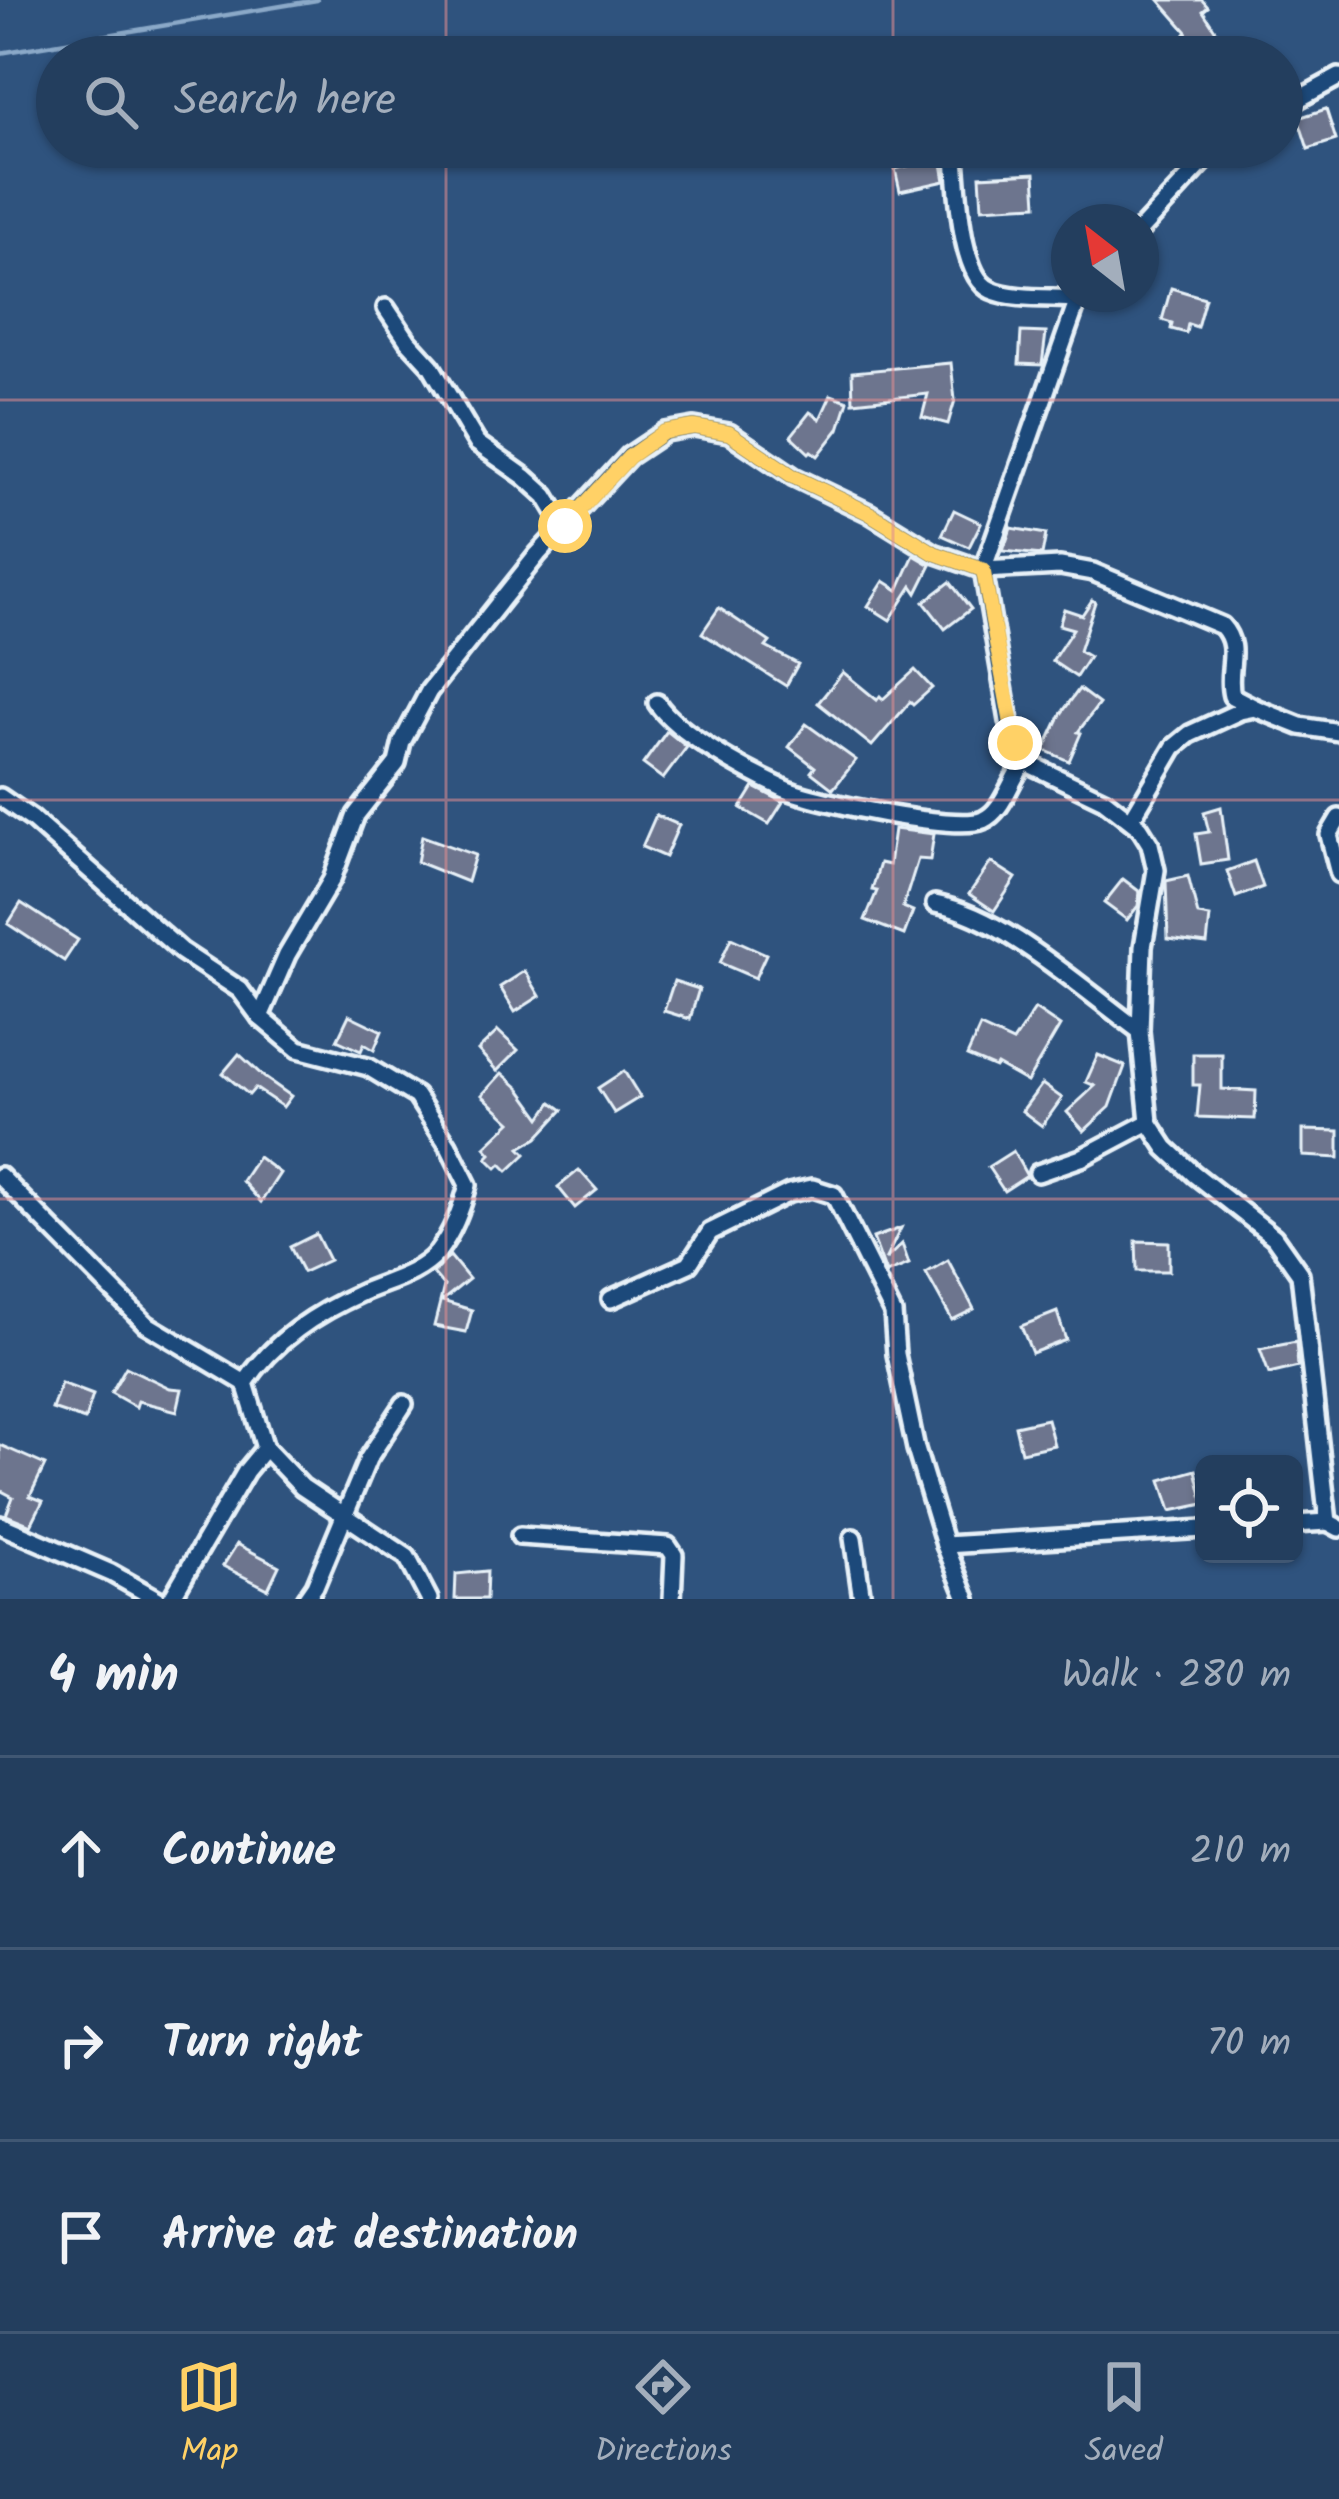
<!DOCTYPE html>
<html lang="en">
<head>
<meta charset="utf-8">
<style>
	body { margin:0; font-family:Kalam,sans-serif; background:#2b4564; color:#f1f3f6 }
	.controls { position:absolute; right:36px; bottom:36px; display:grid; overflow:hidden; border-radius:18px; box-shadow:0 3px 9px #0004 }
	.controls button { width:108px; height:108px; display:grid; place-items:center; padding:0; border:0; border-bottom:3px solid #405773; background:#233e5e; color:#f1f3f6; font:60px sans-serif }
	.compass { position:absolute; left:1051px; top:204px; width:108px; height:108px; border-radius:50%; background:#233e5e; box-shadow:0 3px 9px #0004; rotate:329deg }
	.stop { position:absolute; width:36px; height:36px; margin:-27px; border:9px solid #ffd166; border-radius:50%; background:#fff }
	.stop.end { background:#ffd166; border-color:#fff; box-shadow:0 3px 12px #0008 }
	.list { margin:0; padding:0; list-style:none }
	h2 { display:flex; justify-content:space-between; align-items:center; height:156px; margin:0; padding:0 48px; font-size:51px }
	h2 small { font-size:39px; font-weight:400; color:#a3aebc }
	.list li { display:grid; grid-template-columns:78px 1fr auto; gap:36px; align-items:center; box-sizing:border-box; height:192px; padding:0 48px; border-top:3px solid #405773 }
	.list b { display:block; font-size:45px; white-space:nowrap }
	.list em { font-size:39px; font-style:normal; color:#a3aebc }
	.icon { flex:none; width:66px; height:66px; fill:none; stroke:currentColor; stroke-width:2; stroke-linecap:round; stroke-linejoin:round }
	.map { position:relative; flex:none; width:1339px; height:1599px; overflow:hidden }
	.search { position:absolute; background:#233e5e; box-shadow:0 3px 9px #0004; left:36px; right:36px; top:36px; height:132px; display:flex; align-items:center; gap:30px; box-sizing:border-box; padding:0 42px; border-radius:66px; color:#a3aebc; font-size:45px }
	.sheet { height:732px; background:#233e5e }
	nav { display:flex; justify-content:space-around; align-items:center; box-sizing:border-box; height:168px; border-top:3px solid #405773; background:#233e5e; font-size:33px; color:#a3aebc }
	nav a { display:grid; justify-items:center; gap:6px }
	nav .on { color:#ffd166 }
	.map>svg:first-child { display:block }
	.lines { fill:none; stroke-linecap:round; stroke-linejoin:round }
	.stream { stroke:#8ba9c8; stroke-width:4.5 }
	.building { fill:#6d758e; stroke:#e8f1f8; stroke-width:3 }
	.street-casing { stroke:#e8f1f8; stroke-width:24 }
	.street { stroke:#1f4a7a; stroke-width:15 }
	.route { stroke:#ffd166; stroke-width:15 }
	.grid { fill:none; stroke:#df8c90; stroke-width:3; stroke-opacity:0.55 }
</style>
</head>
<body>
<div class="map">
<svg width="1339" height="1599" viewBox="0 0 1339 1599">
	<rect width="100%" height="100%" fill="#2f537e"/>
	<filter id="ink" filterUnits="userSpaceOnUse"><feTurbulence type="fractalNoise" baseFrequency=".00833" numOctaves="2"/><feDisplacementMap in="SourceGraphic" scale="24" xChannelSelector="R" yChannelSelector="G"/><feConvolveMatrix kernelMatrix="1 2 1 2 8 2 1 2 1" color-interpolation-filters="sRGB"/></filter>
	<g filter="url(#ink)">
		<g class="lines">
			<!-- stream -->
			<polyline class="stream" points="0,53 317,0"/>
		</g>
		<!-- building -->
		<g class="building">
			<polygon points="1159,0 1202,0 1208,7 1203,11 1216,31 1193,47 1185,34 1187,32"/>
			<polygon points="1326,109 1336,140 1308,149 1298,118"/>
			<polygon points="941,158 945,181 900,191 895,169"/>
			<polygon points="1035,173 1037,205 982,208 980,176"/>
			<polygon points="1171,288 1205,298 1197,327 1188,324 1186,333 1171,329 1172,323 1162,320"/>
			<polygon points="1021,332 1046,333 1042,365 1019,364"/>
			<polygon points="951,363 955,400 948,424 922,417 928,394 853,402 852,372"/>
			<polygon points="831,395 848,401 839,429 818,456 811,451 809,453 791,436 810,412 820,419"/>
			<polygon points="954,510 981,523 969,547 942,535"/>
			<polygon points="1011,528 1046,534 1042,555 1003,551"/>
			<polygon points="914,555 931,565 917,593 912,586 890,620 868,606 884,581 898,590"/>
			<polygon points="950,582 971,609 945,629 924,602"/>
			<polygon points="1092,600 1095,602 1079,651 1089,657 1076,677 1052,661 1073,629 1059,625 1064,609 1082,615"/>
			<polygon points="719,608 770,642 766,647 798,664 786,686 702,633"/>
			<polygon points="915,670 932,688 913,705 910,702 872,746 818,703 843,672 877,700 880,696 883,699"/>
			<polygon points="1079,689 1099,704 1078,732 1081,733 1069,761 1044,750 1061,714"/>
			<polygon points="806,724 856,760 833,789 811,772 815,767 789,747"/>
			<polygon points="667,731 687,747 663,779 643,764"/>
			<polygon points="754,787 783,802 769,824 741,808"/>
			<polygon points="1221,807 1228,860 1201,864 1196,834 1209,832 1204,812"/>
			<polygon points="656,815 679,825 665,857 642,847"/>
			<polygon points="894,829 934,834 930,860 918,859 903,907 913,911 904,935 865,920 877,891 872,890 880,863 889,865"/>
			<polygon points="422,836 475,855 467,882 417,862"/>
			<polygon points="1254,861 1263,887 1236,897 1227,871"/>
			<polygon points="991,862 1016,878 994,911 969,894"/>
			<polygon points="1188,876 1198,915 1210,917 1207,944 1168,939 1166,881"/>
			<polygon points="1123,879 1140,892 1138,906 1127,920 1104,903"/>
			<polygon points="21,903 78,940 64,961 8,924"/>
			<polygon points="731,938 766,954 755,978 720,963"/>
			<polygon points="525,971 540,996 515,1012 500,987"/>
			<polygon points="674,981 699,989 690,1019 664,1011"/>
			<polygon points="1035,1009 1060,1026 1027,1082 997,1065 995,1068 967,1056 980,1027 1013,1042"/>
			<polygon points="349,1015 382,1031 374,1050 364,1044 361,1051 337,1040"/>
			<polygon points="498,1031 518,1050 497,1071 478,1050"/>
			<polygon points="239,1054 264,1077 291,1096 283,1107 255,1088 249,1095 223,1073"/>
			<polygon points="1193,1054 1222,1054 1222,1089 1256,1091 1255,1119 1197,1117 1200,1085 1193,1085"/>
			<polygon points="1098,1055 1125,1066 1110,1107 1084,1131 1067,1112 1095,1086 1086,1082"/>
			<polygon points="624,1071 640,1097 614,1113 598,1088"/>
			<polygon points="502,1073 520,1089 541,1118 552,1102 563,1110 537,1138 520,1148 526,1154 508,1171 501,1164 497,1168 487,1158 491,1154 485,1147 511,1122 482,1095"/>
			<polygon points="1042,1084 1062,1098 1042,1126 1022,1111"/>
			<polygon points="1303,1130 1339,1131 1339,1158 1303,1156"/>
			<polygon points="1013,1151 1027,1176 1004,1191 988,1167"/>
			<polygon points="258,1157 280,1173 261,1202 242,1181"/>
			<polygon points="579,1170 597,1190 575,1208 558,1187"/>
			<polygon points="901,1228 885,1260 902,1244 909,1264 886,1273 873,1238"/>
			<polygon points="316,1234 329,1260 303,1272 290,1247"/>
			<polygon points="1136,1241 1169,1242 1169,1271 1137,1271"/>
			<polygon points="450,1256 469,1279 442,1301 472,1310 466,1332 434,1326 444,1286 433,1273"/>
			<polygon points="948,1260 974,1309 952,1320 926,1273"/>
			<polygon points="1057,1312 1066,1340 1032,1353 1021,1326"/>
			<polygon points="1296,1342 1298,1367 1269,1374 1260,1349"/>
			<polygon points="126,1367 170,1388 182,1389 177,1411 138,1401 136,1407 111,1393"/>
			<polygon points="61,1383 93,1395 85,1420 52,1409"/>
			<polygon points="1047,1419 1054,1445 1021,1452 1015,1426"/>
			<polygon points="0,1445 45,1465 30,1496 43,1501 31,1525 6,1515 13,1497 0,1490"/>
			<polygon points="1196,1470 1204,1504 1171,1511 1161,1480"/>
			<polygon points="237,1544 279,1566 268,1589 223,1566"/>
			<polygon points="487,1571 486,1599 455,1599 456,1574"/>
		</g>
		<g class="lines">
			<!-- street casing -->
			<g class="street-casing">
				<g id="street">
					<polyline points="1282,108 1339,77"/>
					<path d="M954 147C958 180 958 276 991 290 1014 300 1050 297 1076 299"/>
					<polyline points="1141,229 1208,157 1223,147"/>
					<polyline points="386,308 408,341 431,366 477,443 525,477 546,496 564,526"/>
					<path d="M657 703C677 734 750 773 785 789 815 802 957 832 983 820 1004 811 1010 779 1025 762L1104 800 1140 828 1150 844 1156 870 1143 947 1140 1031 1149 1122 1166 1148 1194 1174 1274 1237 1300 1274 1328 1522 1339 1528"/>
					<polyline points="1025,762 1009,721 983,570 1080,294"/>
					<path d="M0 797 32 819 181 951 240 990 260 1017 298 1049 368 1067 416 1096 448 1145 468 1185C461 1210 453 1232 437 1253 418 1275 388 1281 363 1292 316 1313 274 1340 245 1383L265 1448 302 1487 407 1557 429 1599"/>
					<polyline points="1339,818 1329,835 1339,874"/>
					<polyline points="1131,820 1174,747 1190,734 1240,711 1255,708 1300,726 1339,732"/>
					<path d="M935 904C1005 917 1082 989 1140 1031"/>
					<path d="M260 1017 287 955 332 879 356 815 397 763 402 742 429 691 538 554 629 456 665 432 694 427 729 433 794 477 869 513 934 553 983 570 1060 566 1093 572 1222 626C1242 648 1225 670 1232 696L1255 708"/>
					<polyline points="1038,1173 1081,1158 1149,1122"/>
					<polyline points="0,1176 146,1324 245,1383"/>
					<polyline points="611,1299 689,1264 710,1232 789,1193 812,1188 834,1195 893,1313 896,1354 916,1449 945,1545 967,1599"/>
					<polyline points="1294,1524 1328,1522"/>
					<polyline points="0,1525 111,1573 157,1599"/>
					<polyline points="520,1536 668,1546 674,1555 672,1599"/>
					<polyline points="853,1538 862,1599"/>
					<polyline points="945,1545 1204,1529"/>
					<polyline points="171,1599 246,1471 265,1448"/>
					<polyline points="306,1599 315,1586 368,1459 404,1404"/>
				</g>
			</g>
			<!-- street -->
			<use href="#street" class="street"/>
		</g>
	</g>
	<g class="lines" filter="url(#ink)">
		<!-- route -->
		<polyline class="route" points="565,526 629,457 664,432 694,427 729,433 794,477 869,513 934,553 983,570 1015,743"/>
	</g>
	<!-- grid -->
	<path class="grid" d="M446 0V57M893 0V57M446 147V1599M893 147V1599M0 400H1339M0 800H1339M0 1199H1339"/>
</svg>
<div class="controls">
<button><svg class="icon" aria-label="locate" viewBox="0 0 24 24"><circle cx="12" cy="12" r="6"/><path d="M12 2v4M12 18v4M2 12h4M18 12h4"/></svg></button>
</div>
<svg class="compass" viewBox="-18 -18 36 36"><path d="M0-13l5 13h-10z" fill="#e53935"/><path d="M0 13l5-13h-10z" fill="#a3aebc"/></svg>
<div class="stop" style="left:565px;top:526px"></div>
<div class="stop end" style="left:1015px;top:743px"></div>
<div class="search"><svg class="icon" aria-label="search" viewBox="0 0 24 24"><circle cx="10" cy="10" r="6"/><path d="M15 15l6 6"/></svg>Search here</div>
</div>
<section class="sheet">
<h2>4 min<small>Walk · 280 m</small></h2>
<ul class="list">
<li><svg class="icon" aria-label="ahead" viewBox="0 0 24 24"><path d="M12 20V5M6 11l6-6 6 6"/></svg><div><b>Continue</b></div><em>210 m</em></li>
<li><svg class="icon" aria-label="right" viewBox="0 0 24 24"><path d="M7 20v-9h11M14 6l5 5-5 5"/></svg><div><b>Turn right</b></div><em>70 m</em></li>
<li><svg class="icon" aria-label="arrive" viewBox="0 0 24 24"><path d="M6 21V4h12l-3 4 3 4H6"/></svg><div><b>Arrive at destination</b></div></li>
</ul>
</section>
<nav>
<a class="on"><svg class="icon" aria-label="map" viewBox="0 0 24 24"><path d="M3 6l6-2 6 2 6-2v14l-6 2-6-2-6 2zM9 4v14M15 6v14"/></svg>Map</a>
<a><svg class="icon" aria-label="directions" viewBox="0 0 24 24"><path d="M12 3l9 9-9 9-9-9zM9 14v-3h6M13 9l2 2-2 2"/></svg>Directions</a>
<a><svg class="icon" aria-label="saved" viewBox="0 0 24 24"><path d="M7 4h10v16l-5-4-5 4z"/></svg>Saved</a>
</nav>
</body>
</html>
